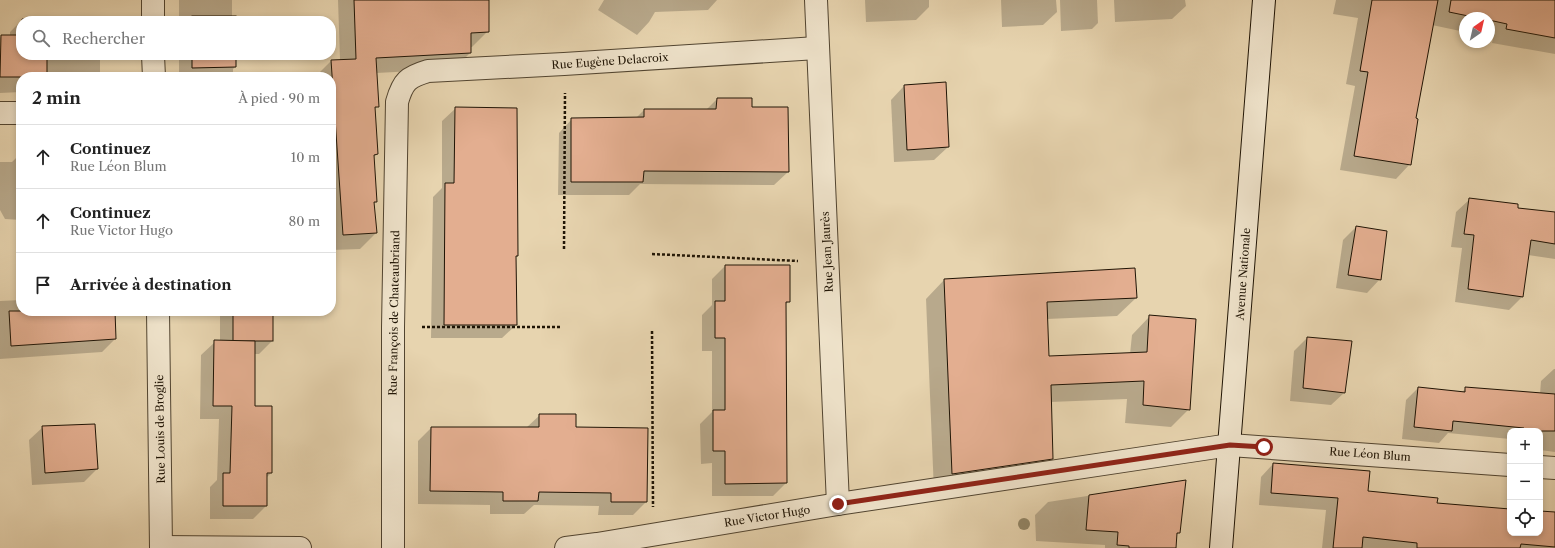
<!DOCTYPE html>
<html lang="fr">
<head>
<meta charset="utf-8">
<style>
	body { margin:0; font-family:"Libre Caslon Text",serif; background:#f6f6f6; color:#222 }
	.controls { position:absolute; right:12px; bottom:12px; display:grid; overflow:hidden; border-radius:8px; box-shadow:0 2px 6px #0003 }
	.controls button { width:36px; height:36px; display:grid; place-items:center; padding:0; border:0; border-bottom:1px solid #e0e0e0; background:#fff; color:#222; font:20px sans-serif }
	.compass { position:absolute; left:1459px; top:12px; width:36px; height:36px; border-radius:50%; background:#fff; box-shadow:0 2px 6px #0003; rotate:34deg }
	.stop { position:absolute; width:12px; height:12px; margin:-9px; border:3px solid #8f2418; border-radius:50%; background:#fff }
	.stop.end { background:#8f2418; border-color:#fff; box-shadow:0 1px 4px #0008 }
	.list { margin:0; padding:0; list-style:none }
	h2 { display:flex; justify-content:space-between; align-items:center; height:52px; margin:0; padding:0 16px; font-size:17px }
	h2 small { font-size:13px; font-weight:400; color:#767676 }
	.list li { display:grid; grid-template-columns:26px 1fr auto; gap:12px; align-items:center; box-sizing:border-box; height:64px; padding:0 16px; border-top:1px solid #e0e0e0 }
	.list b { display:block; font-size:15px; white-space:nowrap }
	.list p { margin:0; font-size:13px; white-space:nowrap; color:#767676 }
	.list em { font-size:13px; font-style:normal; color:#767676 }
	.icon { flex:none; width:22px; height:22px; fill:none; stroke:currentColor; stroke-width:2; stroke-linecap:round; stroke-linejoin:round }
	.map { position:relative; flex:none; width:1555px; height:548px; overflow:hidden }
	.search { position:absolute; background:#fff; box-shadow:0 2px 6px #0003; left:16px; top:16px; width:320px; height:44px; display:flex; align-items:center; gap:10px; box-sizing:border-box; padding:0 14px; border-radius:16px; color:#767676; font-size:15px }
	.panel { position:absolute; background:#fff; box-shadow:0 2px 6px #0003; left:16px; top:72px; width:320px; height:244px; border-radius:16px }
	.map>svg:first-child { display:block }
	.shadow { fill:#0003 }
	.building { fill:#e3ae90; stroke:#1f1405 }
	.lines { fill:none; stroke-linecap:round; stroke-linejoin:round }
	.minor-casing { stroke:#514430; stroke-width:24 }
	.secondary-casing { stroke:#1f1405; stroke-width:24 }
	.path { stroke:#1f1405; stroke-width:2.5; stroke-dasharray:3 2; stroke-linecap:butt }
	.minor { stroke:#efe3cb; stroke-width:22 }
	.secondary { stroke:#efe3cb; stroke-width:22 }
	.tree { fill:#928667 }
	.route { stroke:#8f2418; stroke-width:5 }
	.labels { text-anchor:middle; stroke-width:3; stroke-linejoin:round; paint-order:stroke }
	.street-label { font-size:11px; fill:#1f1405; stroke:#efe3cb }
</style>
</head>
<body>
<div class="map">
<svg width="1555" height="548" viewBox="0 0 1555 548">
	<rect width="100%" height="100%" fill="#e7d4af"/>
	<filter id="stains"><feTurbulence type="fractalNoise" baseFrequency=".005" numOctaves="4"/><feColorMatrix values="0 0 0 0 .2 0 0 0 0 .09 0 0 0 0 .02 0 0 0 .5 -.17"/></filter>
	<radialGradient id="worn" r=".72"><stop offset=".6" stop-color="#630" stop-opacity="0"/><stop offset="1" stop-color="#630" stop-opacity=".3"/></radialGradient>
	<!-- shadow -->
	<g class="shadow">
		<polygon points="179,0 232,0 232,17 235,21 179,21"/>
		<polygon points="338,0 488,0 488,31 472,47 470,47 470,53 454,69 376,73 378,106 374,110 377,154 373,158 376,202 373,204 376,233 360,249 331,250 331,77 315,77 331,61 340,60"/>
		<polygon points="604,0 717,0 708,10 655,12 649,22 637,35 598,10"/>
		<polygon points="865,0 929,0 929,7 916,20 866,22"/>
		<polygon points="1001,0 1056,0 1057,12 1043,25 1002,27"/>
		<polygon points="1060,0 1097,0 1098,23 1092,29 1061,31"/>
		<polygon points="1114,0 1185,0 1186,6 1172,19 1115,22"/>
		<polygon points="1336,0 1555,0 1555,54 1492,43 1493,38 1489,37 1489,18 1465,18 1465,32 1432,25 1415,119 1410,164 1396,179 1340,170 1355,86 1346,84 1358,18 1333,14"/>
		<polygon points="21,21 21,55 100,55 100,77 21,77 21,92 0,93 0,38 1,36 10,36 10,32"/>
		<polygon points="179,55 235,55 235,67 233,69 233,77 179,77"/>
		<polygon points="945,84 948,147 934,160 894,162 891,100 904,86"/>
		<polygon points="717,99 751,108 787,108 788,172 774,185 640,184 629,195 558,195 559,133 572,119 636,118 644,110 706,110"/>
		<polygon points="456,108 517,256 515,258 516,325 502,338 431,338 433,197 442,188 442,121"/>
		<polygon points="17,157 21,157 21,220 5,219 0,210 0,162 12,162"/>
		<polygon points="1470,199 1517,208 1555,213 1555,259 1528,255 1522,297 1509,310 1455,302 1462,248 1451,247 1456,212"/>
		<polygon points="1356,227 1380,279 1367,293 1336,288 1343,240"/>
		<polygon points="725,266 789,301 785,305 786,483 773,496 712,496 712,463 701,464 700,424 712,412 712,351 702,351 702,315 712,305 712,279"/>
		<polygon points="944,280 1136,298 1117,316 1047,319 1048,357 1130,354 1132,335 1150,316 1189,409 1171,427 1125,423 1127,399 1050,402 1052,459 1034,477 934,492 926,299"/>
		<polygon points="21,300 21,311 114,311 115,339 102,352 0,359 0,301"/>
		<polygon points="220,311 272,311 272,341 259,354 254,354 254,407 271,473 266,478 266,506 253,519 210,519 210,487 217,480 219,419 200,419 201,355 215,342 220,342"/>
		<polygon points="1307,338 1345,392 1331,405 1290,401 1294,351"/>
		<polygon points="1554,369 1555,369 1555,452 1540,450 1540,431 1510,431 1510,439 1448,433 1439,443 1402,439 1406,400 1418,388 1461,393 1466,388 1540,394 1541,381"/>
		<polygon points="540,415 575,428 646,502 633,515 598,515 599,506 534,505 524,514 490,514 490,505 418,504 418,441 431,428 526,428"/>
		<polygon points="43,427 97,469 84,482 32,485 29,440"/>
		<polygon points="1273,464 1367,492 1436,504 1510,510 1510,533 1540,533 1540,517 1555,518 1555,548 1322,548 1326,510 1259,505 1261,477"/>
		<polygon points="1185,481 1179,532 1176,536 1175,548 1105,548 1105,545 1036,541 1035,515 1048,502"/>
	</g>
	<!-- building -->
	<g class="building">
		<polygon points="354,0 489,0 489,32 471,33 471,53 376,58 379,107 375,107 378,154 374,155 377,202 374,202 377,233 343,235 331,60 356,59"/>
		<polygon points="1372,0 1438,0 1416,118 1418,119 1411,165 1354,156 1368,72 1360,71"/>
		<polygon points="1451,0 1555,0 1555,38 1506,29 1507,24 1489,20 1489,18 1478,18 1449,12"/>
		<rect x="192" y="16" width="44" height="5"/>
		<polygon points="48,18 48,21 22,21 22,19"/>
		<polygon points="1,35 21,35 21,55 47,55 47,77 0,77"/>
		<polygon points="192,55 236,55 236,67 192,68"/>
		<polygon points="946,82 949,147 907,150 904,85"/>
		<polygon points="717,98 752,98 752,107 788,107 789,172 644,171 643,182 571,182 571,118 644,117 644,109 716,109"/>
		<polygon points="455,107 517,108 518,256 516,256 517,325 444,325 445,183 454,183"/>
		<polygon points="1469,198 1518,204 1518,208 1555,212 1555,244 1531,240 1523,297 1468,289 1474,235 1464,234"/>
		<polygon points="1356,226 1387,231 1381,280 1348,275"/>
		<polygon points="725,265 790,265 790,302 786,302 787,483 725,484 725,451 713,451 713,410 725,410 725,338 715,338 715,301 725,301"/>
		<polygon points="1135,268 1137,298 1047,302 1049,356 1147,352 1149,315 1196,319 1190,410 1143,405 1144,381 1051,385 1053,459 952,474 944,279"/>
		<polygon points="9,311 115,311 116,339 11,346"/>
		<rect x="233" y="311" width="40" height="30"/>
		<polygon points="1307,337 1352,341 1345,393 1303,388"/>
		<polygon points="214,340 255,341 255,406 272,406 272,473 267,473 267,506 223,506 223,473 230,473 232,406 213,406"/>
		<polygon points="1418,387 1465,392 1465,387 1555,394 1555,431 1524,431 1524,428 1453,421 1452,431 1414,427"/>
		<polygon points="539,414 576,414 576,427 648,428 647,502 611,502 611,493 539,492 538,501 503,501 503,492 430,491 431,427 539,427"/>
		<polygon points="95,424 98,469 45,473 42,426"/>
		<polygon points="1273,463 1370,471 1368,491 1438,498 1437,503 1510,509 1510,533 1540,533 1540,511 1555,512 1555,547 1521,544 1520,548 1417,548 1417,543 1363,537 1362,548 1333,548 1338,498 1271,493"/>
		<polygon points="1186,480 1180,533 1177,533 1176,548 1129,548 1129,546 1117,545 1118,532 1086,530 1089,495"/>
	</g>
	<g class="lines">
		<!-- minor casing -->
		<g class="minor-casing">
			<g id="minor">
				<polyline points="153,0 153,21"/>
				<polyline points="816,0 838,504"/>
				<polyline points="153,55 154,77"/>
				<polyline points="0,113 21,113"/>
				<polyline points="158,311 161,548"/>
				<polyline points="1540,467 1555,468"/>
				<polyline points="161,547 300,548"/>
				<path d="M393 548V327L397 102C403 81 408 77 428 71L564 64 817 48"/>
				<polyline points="566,548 597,544 838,504 1230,445 1510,465"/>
			</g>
		</g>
		<!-- secondary casing -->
		<g class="secondary-casing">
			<polyline id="secondary" points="1221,548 1264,0"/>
		</g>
		<!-- path -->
		<g class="path">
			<polyline points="564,249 565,93"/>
			<polyline points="652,254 798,261"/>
			<polyline points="422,327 562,327"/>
			<polyline points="652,331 653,507"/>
		</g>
		<!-- minor -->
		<use href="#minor" class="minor"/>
		<!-- secondary -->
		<use href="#secondary" class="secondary"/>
	</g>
	<!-- trees -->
	<circle class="tree" cx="1024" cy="524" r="6"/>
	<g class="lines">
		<!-- route -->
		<polyline class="route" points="838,504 1230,445 1264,447"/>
	</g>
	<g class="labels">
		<!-- street labels -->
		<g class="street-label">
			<text transform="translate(610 61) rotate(-4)" y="4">Rue Eugène Delacroix</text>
			<text transform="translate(827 252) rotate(-93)" y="4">Rue Jean Jaurès</text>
			<text transform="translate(1243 274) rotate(-86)" y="4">Avenue Nationale</text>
			<text transform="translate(394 313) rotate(-89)" y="4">Rue François de Chateaubriand</text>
			<text transform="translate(160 429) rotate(-91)" y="4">Rue Louis de Broglie</text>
			<text transform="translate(1370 454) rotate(4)" y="4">Rue Léon Blum</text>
			<text transform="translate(767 516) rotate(-9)" y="4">Rue Victor Hugo</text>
		</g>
	</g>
	<rect width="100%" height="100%" filter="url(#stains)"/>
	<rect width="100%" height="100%" fill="url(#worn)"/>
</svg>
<div class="controls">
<button>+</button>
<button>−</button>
<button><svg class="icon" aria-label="locate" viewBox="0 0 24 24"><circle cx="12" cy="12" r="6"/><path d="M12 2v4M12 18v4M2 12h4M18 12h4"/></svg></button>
</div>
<svg class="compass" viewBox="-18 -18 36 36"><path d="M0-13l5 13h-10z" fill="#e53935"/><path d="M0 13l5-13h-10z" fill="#767676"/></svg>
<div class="stop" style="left:1264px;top:447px"></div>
<div class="stop end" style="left:838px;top:504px"></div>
<div class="search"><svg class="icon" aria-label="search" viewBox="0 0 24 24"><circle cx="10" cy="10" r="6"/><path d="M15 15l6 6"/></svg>Rechercher</div>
<section class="panel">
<h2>2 min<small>À pied · 90 m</small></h2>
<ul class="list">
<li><svg class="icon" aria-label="ahead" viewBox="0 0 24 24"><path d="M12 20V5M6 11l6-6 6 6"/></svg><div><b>Continuez</b><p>Rue Léon Blum</p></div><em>10 m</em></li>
<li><svg class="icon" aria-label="ahead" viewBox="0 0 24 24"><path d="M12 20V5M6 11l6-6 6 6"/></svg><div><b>Continuez</b><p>Rue Victor Hugo</p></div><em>80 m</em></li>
<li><svg class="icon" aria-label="arrive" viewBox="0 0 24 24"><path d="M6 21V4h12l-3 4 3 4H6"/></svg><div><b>Arrivée à destination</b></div></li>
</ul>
</section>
</div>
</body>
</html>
